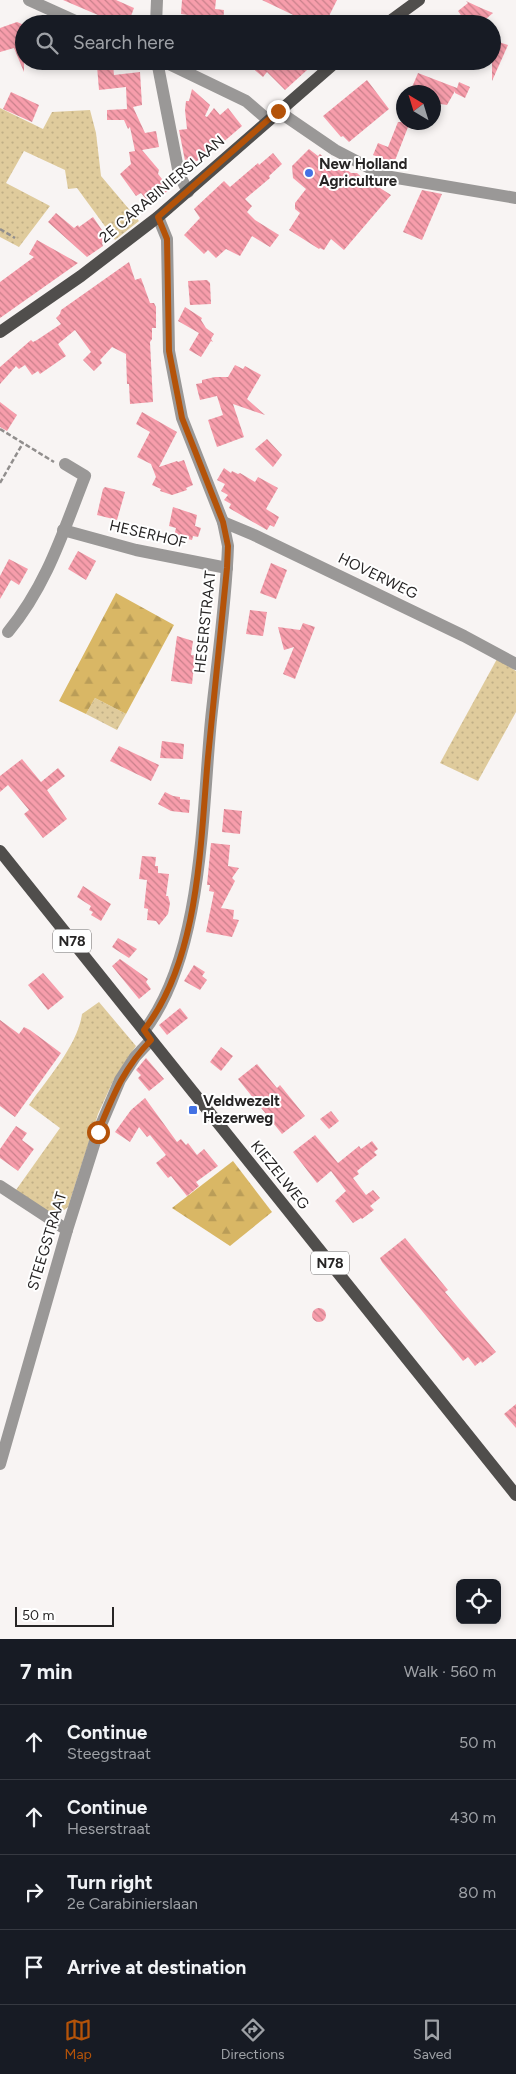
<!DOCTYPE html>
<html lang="en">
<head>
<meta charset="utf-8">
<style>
	body { margin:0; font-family:Figtree,sans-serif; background:#242831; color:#f1f3f6 }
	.controls { position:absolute; right:15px; bottom:15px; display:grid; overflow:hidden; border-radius:8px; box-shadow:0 2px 8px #0003 }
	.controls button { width:45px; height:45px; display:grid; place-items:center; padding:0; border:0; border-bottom:1px solid #363941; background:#171b24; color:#f1f3f6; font:25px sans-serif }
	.compass { position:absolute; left:396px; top:85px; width:45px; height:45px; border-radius:50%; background:#171b24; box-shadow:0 2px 8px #0003; rotate:322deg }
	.scale { position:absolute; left:15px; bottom:12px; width:99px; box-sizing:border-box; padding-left:5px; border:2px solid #272525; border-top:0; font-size:14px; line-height:18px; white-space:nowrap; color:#272525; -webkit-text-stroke:4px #fff; paint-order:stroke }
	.stop { position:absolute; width:15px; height:15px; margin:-11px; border:4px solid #b45309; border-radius:50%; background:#fff }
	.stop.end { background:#b45309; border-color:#fff; box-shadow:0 1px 5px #0008 }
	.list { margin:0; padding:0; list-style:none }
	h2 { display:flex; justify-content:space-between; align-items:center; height:65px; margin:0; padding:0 20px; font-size:21px }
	h2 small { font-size:16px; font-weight:400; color:#9ea1a6 }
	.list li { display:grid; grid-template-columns:32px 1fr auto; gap:15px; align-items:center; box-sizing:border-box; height:75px; padding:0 20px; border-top:1px solid #363941 }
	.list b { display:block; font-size:19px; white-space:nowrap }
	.list p { margin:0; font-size:16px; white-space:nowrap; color:#9ea1a6 }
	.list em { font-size:16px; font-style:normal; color:#9ea1a6 }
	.icon { flex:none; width:28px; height:28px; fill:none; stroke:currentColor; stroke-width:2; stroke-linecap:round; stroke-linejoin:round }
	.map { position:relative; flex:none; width:516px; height:1639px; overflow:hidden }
	.search { position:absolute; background:#171b24; box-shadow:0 2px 8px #0003; left:15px; right:15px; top:15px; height:55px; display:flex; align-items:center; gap:12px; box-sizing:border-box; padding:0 18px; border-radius:28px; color:#9ea1a6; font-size:19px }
	.sheet { height:365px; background:#171b24 }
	nav { display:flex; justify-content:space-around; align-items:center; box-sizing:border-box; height:70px; border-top:1px solid #363941; background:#171b24; font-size:14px; color:#9ea1a6 }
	nav a { display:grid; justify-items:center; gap:2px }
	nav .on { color:#b45309 }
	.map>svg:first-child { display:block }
	.grass { fill:url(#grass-dots) }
	.forest { fill:url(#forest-firs) }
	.building { fill:url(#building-back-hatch) }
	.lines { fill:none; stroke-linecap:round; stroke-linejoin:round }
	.path { stroke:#918e8d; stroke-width:2.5; stroke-dasharray:5 2.5; stroke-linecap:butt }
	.minor { stroke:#9a9897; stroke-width:12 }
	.primary { stroke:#504e4c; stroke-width:12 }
	.route { stroke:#b45309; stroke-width:6 }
	.poi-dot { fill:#4472e4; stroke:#fff; stroke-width:2 }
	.labels { text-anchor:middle; stroke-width:4; stroke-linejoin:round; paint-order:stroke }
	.shield { fill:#fff; stroke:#686666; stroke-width:1 }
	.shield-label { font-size:14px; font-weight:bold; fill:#272525 }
	.poi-label { font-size:15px; font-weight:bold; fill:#272525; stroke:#fff; text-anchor:start }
	.street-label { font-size:15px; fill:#272525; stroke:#fff }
</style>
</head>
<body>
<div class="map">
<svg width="516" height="1639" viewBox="0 0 516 1639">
	<defs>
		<pattern id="grass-dots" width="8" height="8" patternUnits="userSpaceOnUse" patternTransform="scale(1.25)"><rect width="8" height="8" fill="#dfcb9c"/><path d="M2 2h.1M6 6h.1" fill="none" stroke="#bfae86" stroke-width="1.8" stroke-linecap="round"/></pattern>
		<pattern id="forest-firs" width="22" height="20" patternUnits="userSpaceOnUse" patternTransform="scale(1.25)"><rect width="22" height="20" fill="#d9b765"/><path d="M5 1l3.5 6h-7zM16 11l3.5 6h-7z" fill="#ba9d58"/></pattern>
		<pattern id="building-back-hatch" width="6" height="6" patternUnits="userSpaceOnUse" patternTransform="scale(1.25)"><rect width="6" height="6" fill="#f79dab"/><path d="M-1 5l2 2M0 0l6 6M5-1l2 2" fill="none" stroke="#c8808b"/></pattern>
	</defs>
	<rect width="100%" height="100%" fill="#f8f4f3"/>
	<!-- grass -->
	<g class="grass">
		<polygon points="0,108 43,129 52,112 90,110 96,133 101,176 139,221 115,240 77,188 68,189 65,170 24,151 6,183 50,206 19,247 0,237"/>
		<polygon points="497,659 516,671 516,712 478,781 440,763"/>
		<polygon points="95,698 126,714 117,730 86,714"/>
		<path d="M99 1002 136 1046 114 1079 98 1114 68 1207C51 1223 30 1200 16 1190L60 1128 29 1105C47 1079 78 1045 82 1014Z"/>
	</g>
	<!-- forest -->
	<g class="forest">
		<polygon points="116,593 174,625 126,714 95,698 86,714 59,701"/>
		<polygon points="233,1161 272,1212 230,1246 172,1208"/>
	</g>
	<!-- building -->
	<g class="building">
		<polygon points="63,0 116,0 134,8 128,24 119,24"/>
		<polygon points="182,0 216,0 215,9 224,10 223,24 209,24 209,18 181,14"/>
		<polygon points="262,0 337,0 325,24 312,24"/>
		<polygon points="466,1 481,8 493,13 481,23 478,19 471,24 467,24 458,11 468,3"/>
		<polygon points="17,22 24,25 24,72 14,48 0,52 0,28"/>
		<polygon points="492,40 508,45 492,81"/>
		<polygon points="244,61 317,61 285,90 267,72 263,77"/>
		<polygon points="113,64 114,75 140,72 142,105 133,107 145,133 156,131 159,147 142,150 159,170 158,174 170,189 151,205 141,193 136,196 120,174 131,164 129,152 135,151 130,127 128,129 124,120 107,120 107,110 127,109 126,87 99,90 97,66"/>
		<polygon points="418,73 457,88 459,82 470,87 465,98 455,93 455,91 447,105 434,103 434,92 410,92"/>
		<polygon points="367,80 389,109 349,142 343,136 341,137 323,116"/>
		<polygon points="192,89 210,105 205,116 207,117 214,108 220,115 228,108 242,126 207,156 186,166 179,130 187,129 185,110 186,101 189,101"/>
		<polygon points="11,92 39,105 32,122 3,109"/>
		<polygon points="398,122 410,122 394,163 373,155 378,143 388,147"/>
		<polygon points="309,149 318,156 320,154 329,162 330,160 340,169 342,166 351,173 357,173 366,181 369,181 391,195 344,250 331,239 324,250 320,248 319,249 289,230 300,213 295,209 295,203 306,189 293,178 292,166"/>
		<polygon points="273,153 282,164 269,176 270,178 245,199 252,206 247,212 255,220 279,235 270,247 252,236 240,256 226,249 216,258 208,250 204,254 184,235 200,218 194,209 224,181 230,187 258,163 259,165"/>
		<polygon points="422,190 442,194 422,240 403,232"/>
		<polygon points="56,213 74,228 78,225 79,227 93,217 104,233 102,234 106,240 102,243 103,246 87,257 48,222"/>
		<polygon points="37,240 78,263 0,318 0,282 34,257 29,254"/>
		<polygon points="129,262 135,280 141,278 150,303 154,303 156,307 156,328 152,328 152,339 150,342 153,402 130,404 129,384 127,384 126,354 112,347 100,360 102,363 94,371 83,360 91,352 75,330 58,344 66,356 40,374 38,371 32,375 25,365 19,369 16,366 0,384 0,367 31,340 33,342 37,340 61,324 56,318 60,314 61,310"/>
		<polygon points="207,280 210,283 211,304 190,305 188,281"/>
		<polygon points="185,307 202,318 201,320 206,328 214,334 211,339 213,342 211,341 201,357 189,350 199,333 178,321"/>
		<polygon points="235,365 243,369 245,366 261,375 247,399 265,415 233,404 244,437 217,447 208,420 223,415 217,396 200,400 196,384 202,383 202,380 215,377 228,377"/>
		<polygon points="0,402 17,415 7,431 0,427"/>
		<polygon points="142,412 177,432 159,467 177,461 178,462 184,460 193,485 186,488 187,490 172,495 160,491 161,489 152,485 156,477 151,464 137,457 150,432 136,424"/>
		<polygon points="267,439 282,455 273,467 255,449"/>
		<polygon points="224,468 231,473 232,471 238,474 240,473 255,482 258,477 278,488 266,509 279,517 274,527 270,525 267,530 229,508 231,504 224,500 228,495 221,491 225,484 217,480"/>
		<polygon points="105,487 125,492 117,520 97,515 103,489"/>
		<polygon points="173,507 197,515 195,526 201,528 198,537 193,536 192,540 174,536 176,528 169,526"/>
		<polygon points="78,551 96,561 86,580 68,569"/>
		<polygon points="9,559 28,569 19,585 11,580 0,599 0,576"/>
		<polygon points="271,563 287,570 276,599 260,593"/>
		<polygon points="250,610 267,612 263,636 246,634"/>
		<polygon points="303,623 315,627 295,679 283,674 294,647 284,650 278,627 300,630"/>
		<polygon points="177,636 193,641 191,655 199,656 198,666 194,666 192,684 171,681"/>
		<polygon points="162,741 184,744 183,759 160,758"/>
		<polygon points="119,746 159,765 151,781 110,761"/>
		<polygon points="22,759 41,782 58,768 65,776 47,790 67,819 43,838 24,814 29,810 8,785 0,792 0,776"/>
		<polygon points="165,792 173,796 180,797 180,799 190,800 189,813 171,811 158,804"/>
		<polygon points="224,809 242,811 240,834 222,832"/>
		<polygon points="211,843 230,845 228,866 239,868 232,878 235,881 221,908 234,910 233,919 239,920 232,937 206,932 214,892 209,891 210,885 207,885"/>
		<polygon points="142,856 156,857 155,866 158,866 158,873 169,874 166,896 168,896 170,903 168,914 159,925 156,921 147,920 148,909 144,908 147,880 139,879"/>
		<polygon points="83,886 111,904 101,921 91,915 93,912 89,910 91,906 77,897"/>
		<polygon points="118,938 137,949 129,958 112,947"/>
		<polygon points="120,959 148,979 146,982 151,989 139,999 112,966"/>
		<polygon points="194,965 205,972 202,976 207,980 200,990 184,981"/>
		<polygon points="43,973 64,997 48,1010 28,985"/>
		<polygon points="180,1008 188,1018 167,1035 159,1025"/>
		<polygon points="0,1020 19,1034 24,1027 30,1030 61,1053 15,1117 0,1106"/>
		<polygon points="221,1047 233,1056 221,1071 210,1062"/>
		<polygon points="146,1058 164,1079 149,1091 138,1078 141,1075 136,1070"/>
		<polygon points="257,1064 277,1088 280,1085 305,1116 282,1134 238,1079"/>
		<polygon points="145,1098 177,1142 181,1139 186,1145 188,1143 197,1155 204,1149 218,1166 196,1182 199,1186 187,1196 171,1176 168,1178 156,1163 166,1155 150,1135 147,1137 139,1127 130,1142 115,1132 131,1110"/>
		<polygon points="331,1111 339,1121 329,1129 320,1119"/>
		<polygon points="16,1126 27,1133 22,1140 34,1149 18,1171 0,1158 0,1149"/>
		<polygon points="315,1135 338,1163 359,1146 361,1149 372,1141 378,1149 374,1152 377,1155 357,1171 359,1174 353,1178 366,1195 373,1190 380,1198 370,1206 374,1210 362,1219 361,1218 353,1223 335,1201 346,1191 331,1171 317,1183 293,1152"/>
		<polygon points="405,1238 448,1290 445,1292 496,1352 482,1363 481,1361 475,1366 468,1357 463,1361 382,1262 380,1258"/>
		<circle cx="319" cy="1315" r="7"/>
		<polygon points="516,1404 516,1428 504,1414"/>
	</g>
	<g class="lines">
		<!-- path -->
		<g class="path">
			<polyline points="0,229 15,238"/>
			<polyline points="0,429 54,462"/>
			<polyline points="0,483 23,443"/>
		</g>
		<!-- minor -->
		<g class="minor">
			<polyline points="29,0 82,24"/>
			<polyline points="156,24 157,0"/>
			<polyline points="157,61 179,174 188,192"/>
			<polyline points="163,61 246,101 268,120"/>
			<polyline points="278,111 335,150 385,176 516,198"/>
			<polyline points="223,522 254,535 464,636 516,664"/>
			<polyline points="63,530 136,550 227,568"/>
			<path d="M8 632C47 585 63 532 85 476L65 464"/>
			<path d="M144 1031C203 955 202 813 211 720 217 662 226 604 228 546L223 522 182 418 169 351 167 239 158 217"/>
			<polyline points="0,1186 67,1230"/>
			<polyline points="0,1464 67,1230 98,1132 120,1080 135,1057 151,1040"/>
		</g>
		<!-- primary -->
		<g class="primary">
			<polyline points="386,24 419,0"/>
			<polyline points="0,332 81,276 158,217 337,61"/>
			<polyline points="0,851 516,1495"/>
		</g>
	</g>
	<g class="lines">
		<!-- route -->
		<path class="route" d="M98 1132C113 1096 123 1069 151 1040L144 1030C200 958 200 845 208 757 214 694 221 631 227 568L228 546 223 522 182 418 169 351 167 239 158 217 278 111"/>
	</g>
	<!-- markers -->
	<g class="poi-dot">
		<circle cx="309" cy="173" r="5"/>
		<rect x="188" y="1105" width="10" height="10" rx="2.5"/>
	</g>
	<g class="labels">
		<!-- shield labels -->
		<g class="shield">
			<rect x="53" y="929.5" width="38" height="23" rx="4"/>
			<rect x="311" y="1251.5" width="38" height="23" rx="4"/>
		</g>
		<g class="shield-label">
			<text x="72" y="946">N78</text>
			<text x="330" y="1268">N78</text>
		</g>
		<!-- poi labels -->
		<g class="poi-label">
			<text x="319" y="169">New Holland<tspan x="319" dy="17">Agriculture</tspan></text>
			<text x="203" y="1106">Veldwezelt<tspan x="203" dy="17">Hezerweg</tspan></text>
		</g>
		<!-- street labels -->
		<g class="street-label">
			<text transform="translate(162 189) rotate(-40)" y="5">2E CARABINIERSLAAN</text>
			<text transform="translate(148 534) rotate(13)" y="5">HESERHOF</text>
			<text transform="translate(378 576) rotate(26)" y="5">HOVERWEG</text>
			<text transform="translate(205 622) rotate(-84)" y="5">HESERSTRAAT</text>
			<text transform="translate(280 1175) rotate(51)" y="5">KIEZELWEG</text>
			<text transform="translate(47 1241) rotate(-73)" y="5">STEEGSTRAAT</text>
		</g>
	</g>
</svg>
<div class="controls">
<button><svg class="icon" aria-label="locate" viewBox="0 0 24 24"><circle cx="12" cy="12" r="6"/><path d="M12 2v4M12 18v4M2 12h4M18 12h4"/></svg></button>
</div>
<svg class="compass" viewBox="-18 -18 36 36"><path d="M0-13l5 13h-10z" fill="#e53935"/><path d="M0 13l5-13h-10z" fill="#9ea1a6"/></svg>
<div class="scale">50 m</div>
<div class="stop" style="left:98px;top:1132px"></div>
<div class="stop end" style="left:278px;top:111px"></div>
<div class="search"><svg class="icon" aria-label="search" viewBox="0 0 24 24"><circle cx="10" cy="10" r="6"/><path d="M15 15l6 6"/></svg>Search here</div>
</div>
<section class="sheet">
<h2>7 min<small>Walk · 560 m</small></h2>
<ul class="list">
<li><svg class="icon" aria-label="ahead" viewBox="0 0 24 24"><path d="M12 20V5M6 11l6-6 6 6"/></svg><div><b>Continue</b><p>Steegstraat</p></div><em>50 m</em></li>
<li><svg class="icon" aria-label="ahead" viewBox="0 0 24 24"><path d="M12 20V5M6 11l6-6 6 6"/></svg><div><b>Continue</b><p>Heserstraat</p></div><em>430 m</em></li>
<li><svg class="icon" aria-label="right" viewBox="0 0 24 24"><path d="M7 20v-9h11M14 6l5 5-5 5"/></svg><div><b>Turn right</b><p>2e Carabinierslaan</p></div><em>80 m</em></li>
<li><svg class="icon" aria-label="arrive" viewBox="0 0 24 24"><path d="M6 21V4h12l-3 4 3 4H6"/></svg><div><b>Arrive at destination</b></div></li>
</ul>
</section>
<nav>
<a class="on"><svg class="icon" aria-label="map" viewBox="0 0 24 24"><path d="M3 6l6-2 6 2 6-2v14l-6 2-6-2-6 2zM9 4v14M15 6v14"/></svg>Map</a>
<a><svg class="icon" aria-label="directions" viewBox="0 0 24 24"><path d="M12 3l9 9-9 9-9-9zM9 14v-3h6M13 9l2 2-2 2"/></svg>Directions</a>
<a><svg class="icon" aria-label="saved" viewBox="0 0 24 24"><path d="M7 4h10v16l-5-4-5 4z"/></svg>Saved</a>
</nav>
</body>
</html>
